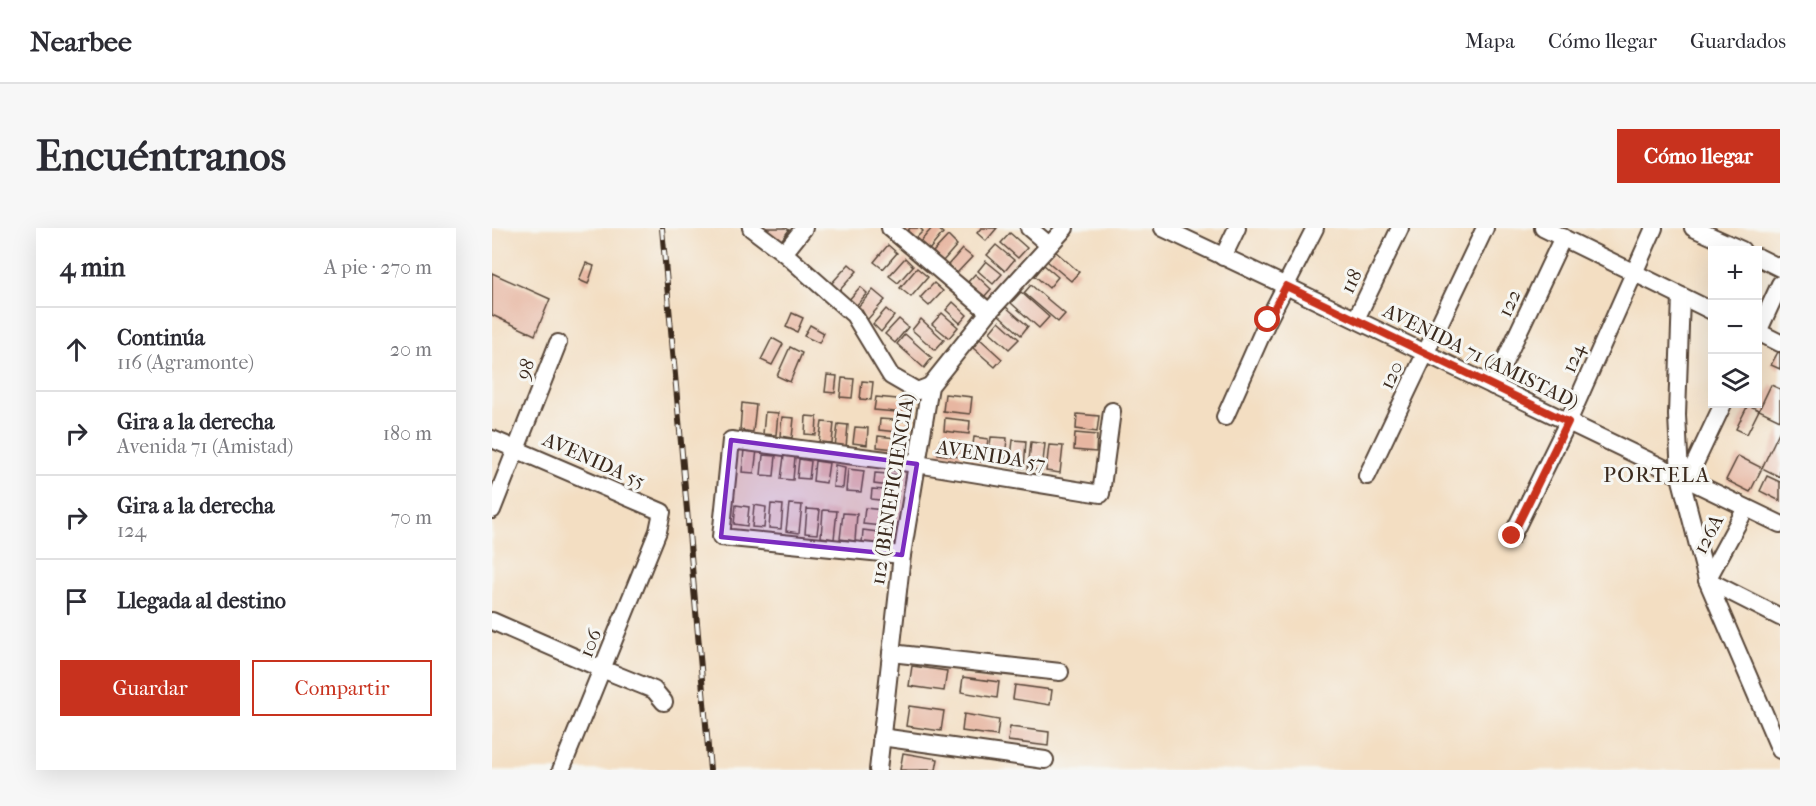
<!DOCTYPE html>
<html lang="es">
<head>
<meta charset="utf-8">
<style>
	body { margin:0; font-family:"IM FELL French Canon",serif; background:#f7f7f7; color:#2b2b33 }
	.controls { position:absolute; right:18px; top:18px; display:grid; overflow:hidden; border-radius:0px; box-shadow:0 6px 24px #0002 }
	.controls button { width:54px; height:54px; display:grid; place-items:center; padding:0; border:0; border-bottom:2px solid #e1e1e2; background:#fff; color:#2b2b33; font:30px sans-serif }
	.stop { position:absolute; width:18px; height:18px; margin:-14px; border:4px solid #c8321e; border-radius:50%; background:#fff }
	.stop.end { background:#c8321e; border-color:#fff; box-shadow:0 2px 6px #0008 }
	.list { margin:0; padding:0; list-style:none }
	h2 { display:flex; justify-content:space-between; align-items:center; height:78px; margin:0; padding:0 24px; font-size:26px }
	h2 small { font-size:20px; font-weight:400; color:#7c7c81 }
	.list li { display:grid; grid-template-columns:39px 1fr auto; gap:18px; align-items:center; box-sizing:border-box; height:84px; padding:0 24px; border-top:2px solid #e1e1e2 }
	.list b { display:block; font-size:22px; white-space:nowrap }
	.list p { margin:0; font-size:20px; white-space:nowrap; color:#7c7c81 }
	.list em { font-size:20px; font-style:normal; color:#7c7c81 }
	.actions { display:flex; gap:12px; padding:18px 24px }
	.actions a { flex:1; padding:14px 0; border:2px solid #c8321e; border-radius:0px; text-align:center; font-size:21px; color:#c8321e }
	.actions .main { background:#c8321e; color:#fff }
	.icon { flex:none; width:33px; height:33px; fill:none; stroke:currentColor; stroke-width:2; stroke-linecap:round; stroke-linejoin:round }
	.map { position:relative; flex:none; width:1288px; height:542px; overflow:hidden; border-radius:0px }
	header { display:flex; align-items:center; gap:36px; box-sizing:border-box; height:84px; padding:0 30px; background:#fff; border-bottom:2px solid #e1e1e2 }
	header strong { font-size:28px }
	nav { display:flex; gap:33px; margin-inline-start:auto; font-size:21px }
	.intro { display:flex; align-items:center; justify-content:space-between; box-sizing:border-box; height:144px; padding:0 36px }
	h1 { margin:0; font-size:42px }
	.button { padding:15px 27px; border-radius:0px; background:#c8321e; color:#fff; font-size:21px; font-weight:700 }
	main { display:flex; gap:36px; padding:0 36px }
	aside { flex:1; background:#fff; border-radius:0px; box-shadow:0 6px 24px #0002 }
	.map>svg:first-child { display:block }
	.building { fill:#e7b6a1 }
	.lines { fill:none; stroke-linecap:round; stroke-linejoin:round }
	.minor-casing { stroke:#574537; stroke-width:20 }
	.minor { stroke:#fff; stroke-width:16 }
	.rail-casing { stroke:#3b2a1e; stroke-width:6 }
	.rail { stroke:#f6f6f2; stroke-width:4; stroke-dasharray:11; stroke-linecap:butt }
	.route { stroke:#c8321e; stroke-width:8 }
	.marked { fill:#7b2cbf; fill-opacity:0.2; stroke:#7b2cbf; stroke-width:4.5; stroke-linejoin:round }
	.labels { text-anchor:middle; stroke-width:6; stroke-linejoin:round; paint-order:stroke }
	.street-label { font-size:20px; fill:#3b2a1e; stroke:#f6f6f2 }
	.neighbourhood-label { font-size:21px; letter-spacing:1.5px; fill:#3b2a1e; stroke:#f6f6f2 }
</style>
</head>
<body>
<header>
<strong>Nearbee</strong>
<nav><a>Mapa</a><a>Cómo llegar</a><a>Guardados</a></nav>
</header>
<div class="intro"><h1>Encuéntranos</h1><a class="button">Cómo llegar</a></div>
<main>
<aside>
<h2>4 min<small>A pie · 270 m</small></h2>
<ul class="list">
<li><svg class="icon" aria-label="ahead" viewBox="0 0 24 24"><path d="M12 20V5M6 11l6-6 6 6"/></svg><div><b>Continúa</b><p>116 (Agramonte)</p></div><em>20 m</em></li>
<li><svg class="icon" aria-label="right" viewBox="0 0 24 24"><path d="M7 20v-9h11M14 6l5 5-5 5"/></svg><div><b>Gira a la derecha</b><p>Avenida 71 (Amistad)</p></div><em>180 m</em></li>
<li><svg class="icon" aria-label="right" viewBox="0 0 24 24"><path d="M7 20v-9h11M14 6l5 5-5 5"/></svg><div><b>Gira a la derecha</b><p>124</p></div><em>70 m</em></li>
<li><svg class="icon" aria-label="arrive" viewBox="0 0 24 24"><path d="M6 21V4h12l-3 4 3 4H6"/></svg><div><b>Llegada al destino</b></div></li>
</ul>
<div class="actions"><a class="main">Guardar</a><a>Compartir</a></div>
</aside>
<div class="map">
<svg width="1288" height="542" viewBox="0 0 1288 542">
	<rect width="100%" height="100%" fill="#f6f6f2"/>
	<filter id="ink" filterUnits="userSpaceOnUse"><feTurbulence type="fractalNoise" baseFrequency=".0167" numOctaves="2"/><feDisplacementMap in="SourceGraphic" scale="12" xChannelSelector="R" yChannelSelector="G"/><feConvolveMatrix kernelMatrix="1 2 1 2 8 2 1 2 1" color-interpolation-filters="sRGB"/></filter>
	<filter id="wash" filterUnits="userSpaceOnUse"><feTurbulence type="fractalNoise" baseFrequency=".008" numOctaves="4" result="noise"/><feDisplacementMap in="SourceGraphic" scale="24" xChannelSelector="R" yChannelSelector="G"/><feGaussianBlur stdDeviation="1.35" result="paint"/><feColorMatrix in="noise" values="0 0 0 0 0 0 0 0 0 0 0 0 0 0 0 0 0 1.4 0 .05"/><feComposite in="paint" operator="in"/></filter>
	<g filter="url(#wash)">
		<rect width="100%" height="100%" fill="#f3dec2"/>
		<g id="blocks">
			<!-- building -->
			<g class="building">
				<polygon points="262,0 294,0 297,2 285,18"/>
				<polygon points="418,0 428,0 431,3 421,13 413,6"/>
				<polygon points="440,0 445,0 451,5 437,22 428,14"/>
				<polygon points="489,0 505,0 494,13 485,5"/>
				<polygon points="518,5 535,20 526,30 509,15"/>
				<polygon points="456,8 465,17 451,33 441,24"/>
				<polygon points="396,17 405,25 391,41 382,34"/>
				<polygon points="504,17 522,32 513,43 495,27"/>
				<polygon points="470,21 480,29 465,45 456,37"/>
				<polygon points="563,23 587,44 579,53 555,33"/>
				<polygon points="413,30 421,38 406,55 397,48"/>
				<polygon points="494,33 510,46 501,56 486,43"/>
				<polygon points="94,35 102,38 96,56 87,52"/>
				<polygon points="357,36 365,43 347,63 339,56"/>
				<polygon points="552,37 566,49 557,60 543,48"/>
				<polygon points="425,40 436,49 419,69 408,60"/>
				<polygon points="0,45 58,71 43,107 0,87"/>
				<polygon points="483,46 499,61 492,69 476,54"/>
				<polygon points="442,55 451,63 437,78 428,70"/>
				<polygon points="539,57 573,86 566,94 532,65"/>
				<polygon points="368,59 375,65 363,79 356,73"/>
				<polygon points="381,62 393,72 375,92 364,81"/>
				<polygon points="529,64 557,89 547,100 519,75"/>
				<polygon points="461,74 475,87 468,95 454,82"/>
				<polygon points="514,79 536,98 529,107 507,87"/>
				<polygon points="394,81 402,88 389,104 381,96"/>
				<polygon points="300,85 311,90 305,104 294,99"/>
				<polygon points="450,85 466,99 457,110 440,96"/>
				<polygon points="407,91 416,99 403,115 393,106"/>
				<polygon points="429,91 452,112 443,122 420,102"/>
				<polygon points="507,93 527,111 517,121 498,104"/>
				<polygon points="318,97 332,105 327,115 312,108"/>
				<polygon points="413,106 440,130 432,140 405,116"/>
				<polygon points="280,110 291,116 280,137 269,132"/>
				<polygon points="488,111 510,131 503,139 481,120"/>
				<polygon points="298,119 310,125 298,154 285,148"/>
				<polygon points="1286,124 1288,125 1288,141 1279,137"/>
				<polygon points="335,147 345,148 343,165 333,164"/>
				<polygon points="350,150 362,151 360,170 348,169"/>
				<polygon points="370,153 381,154 379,172 368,171"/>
				<polygon points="1279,157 1288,161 1288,192 1267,182"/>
				<polygon points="453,166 480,169 478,186 451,183"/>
				<polygon points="384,169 416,172 415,185 382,182"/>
				<polygon points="250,175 264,177 261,204 248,202"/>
				<polygon points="1256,177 1267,182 1255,206 1244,201"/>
				<polygon points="273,184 286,185 284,207 271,206"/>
				<polygon points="585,186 607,188 605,204 584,201"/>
				<polygon points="314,188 325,189 324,207 313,206"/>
				<polygon points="290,189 302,190 300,210 288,208"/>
				<polygon points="453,190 478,193 477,206 452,203"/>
				<polygon points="388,191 416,193 414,205 387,202"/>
				<polygon points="330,194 342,195 340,215 327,214"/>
				<polygon points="346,196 356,197 354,220 343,219"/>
				<polygon points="363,199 376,200 375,217 361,215"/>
				<polygon points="1288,202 1288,249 1270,240"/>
				<polygon points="583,205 605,207 604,224 582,222"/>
				<polygon points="386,208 413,211 412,222 385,219"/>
				<polygon points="482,209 496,211 493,234 479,232"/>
				<polygon points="499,209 515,210 513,234 496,232"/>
				<polygon points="448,212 471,215 469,229 446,226"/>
				<polygon points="521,212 534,213 532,240 518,238"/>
				<polygon points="539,214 553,216 550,242 536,241"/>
				<polygon points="557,217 571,218 568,245 554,243"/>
				<polygon points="252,221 265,222 262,245 250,244"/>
				<polygon points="271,227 284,228 282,248 269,247"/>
				<polygon points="292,228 303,229 301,252 289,251"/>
				<polygon points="1246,228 1270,240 1258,264 1234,252"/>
				<polygon points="307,231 319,233 317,251 305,250"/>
				<polygon points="323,233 337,235 334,255 321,253"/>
				<polygon points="343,237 353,239 351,260 341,259"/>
				<polygon points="356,241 372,243 369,264 354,263"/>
				<polygon points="383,245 407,247 405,259 382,256"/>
				<polygon points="1275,248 1288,254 1288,273 1268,263"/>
				<polygon points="380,261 406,263 405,274 379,271"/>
				<polygon points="279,276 291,277 289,301 277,300"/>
				<polygon points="297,276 310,277 307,305 294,303"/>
				<polygon points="244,277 257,279 255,298 242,296"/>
				<polygon points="262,277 274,279 272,300 260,299"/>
				<polygon points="373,280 400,283 399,299 371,296"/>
				<polygon points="315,281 328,282 325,306 313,305"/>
				<polygon points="331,282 345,283 342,311 329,309"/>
				<polygon points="351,285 365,286 363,313 348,311"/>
				<polygon points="371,302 400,306 399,318 370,315"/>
				<polygon points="420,438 455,443 452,463 417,458"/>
				<polygon points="471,449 507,454 505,470 469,464"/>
				<polygon points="523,457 560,462 558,477 521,471"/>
				<polygon points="417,478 452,483 449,503 414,498"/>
				<polygon points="472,486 507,492 505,508 470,503"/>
				<polygon points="518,499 557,504 556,518 516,513"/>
				<polygon points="411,525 446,531 444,542 408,542"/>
			</g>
		</g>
	</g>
	<g filter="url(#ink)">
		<use href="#blocks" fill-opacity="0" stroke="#574537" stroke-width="1.5"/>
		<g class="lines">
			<!-- minor casing -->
			<g class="minor-casing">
				<g id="minor">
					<polyline points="259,0 292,25 362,87 399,148 425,163 438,158"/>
					<polyline points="398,0 497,84"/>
					<polyline points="537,0 557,17"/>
					<polyline points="671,0 794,58 1288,296"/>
					<polyline points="1051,0 1220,83"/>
					<polyline points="1201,0 1250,22"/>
					<polyline points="292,25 312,0"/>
					<polyline points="731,29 745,0"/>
					<polyline points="1266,29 1288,40"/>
					<polyline points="1189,68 1185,187 1188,248 1215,352 1288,522"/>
					<polyline points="864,91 908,0"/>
					<polyline points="1266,104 1288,56"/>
					<polyline points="1266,104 1288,115"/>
					<polyline points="1001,158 1071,9"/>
					<polyline points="733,189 776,92 823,0"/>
					<polyline points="0,211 170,284 166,303 69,542"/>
					<polyline points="875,248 993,0"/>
					<polyline points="1195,252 1231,176"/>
					<polyline points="1254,280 1215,352 1288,389"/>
					<polyline points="0,282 66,115"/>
					<polyline points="1020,308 1076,194 1162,0"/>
					<polyline points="410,327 229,309 239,212 425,236 609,266 620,183"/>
					<polyline points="0,393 110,441 162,462 172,474"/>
					<polyline points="399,425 568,444"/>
					<polyline points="389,509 553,532"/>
					<polyline points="386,542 410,327 438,158 497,84 573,0"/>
				</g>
			</g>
			<!-- minor -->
			<use href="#minor" class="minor"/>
			<!-- rail casing -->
			<g class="rail-casing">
				<polyline id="rail" points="170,0 218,542"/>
			</g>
			<!-- rail -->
			<use href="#rail" class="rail"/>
		</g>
	</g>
	<g class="lines" filter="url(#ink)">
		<!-- route -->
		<polyline class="route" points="776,92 794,58 1076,194 1020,308"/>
	</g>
	<!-- marked area -->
	<path class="marked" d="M239 212 425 236 410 327 229 309Z"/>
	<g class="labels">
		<!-- street labels -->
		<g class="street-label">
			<text transform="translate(859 53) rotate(-64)" y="7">118</text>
			<text transform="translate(1017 75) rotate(-65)" y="7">122</text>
			<text transform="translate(989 128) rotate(26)" y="7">AVENIDA 71 (AMISTAD)</text>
			<text transform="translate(1081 130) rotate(-67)" y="7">124</text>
			<text transform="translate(33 141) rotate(-69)" y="7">98</text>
			<text transform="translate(899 147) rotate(-65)" y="7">120</text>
			<text transform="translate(499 227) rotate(9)" y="7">AVENIDA 57</text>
			<text transform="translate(102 232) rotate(24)" y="7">AVENIDA 55</text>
			<text transform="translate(400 261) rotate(-81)" y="7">112 (BENEFICIENCIA)</text>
			<text transform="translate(1216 306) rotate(-62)" y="7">126A</text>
			<text transform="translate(98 415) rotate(-68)" y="7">106</text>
		</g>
		<!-- neighbourhood labels -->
		<g class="neighbourhood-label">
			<text x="1165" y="254">PORTELA</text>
		</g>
	</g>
</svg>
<div class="controls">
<button>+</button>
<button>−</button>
<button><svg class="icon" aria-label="layers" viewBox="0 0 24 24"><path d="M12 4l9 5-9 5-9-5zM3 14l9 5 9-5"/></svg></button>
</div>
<div class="stop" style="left:776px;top:92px"></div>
<div class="stop end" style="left:1020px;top:308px"></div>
</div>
</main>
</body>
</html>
